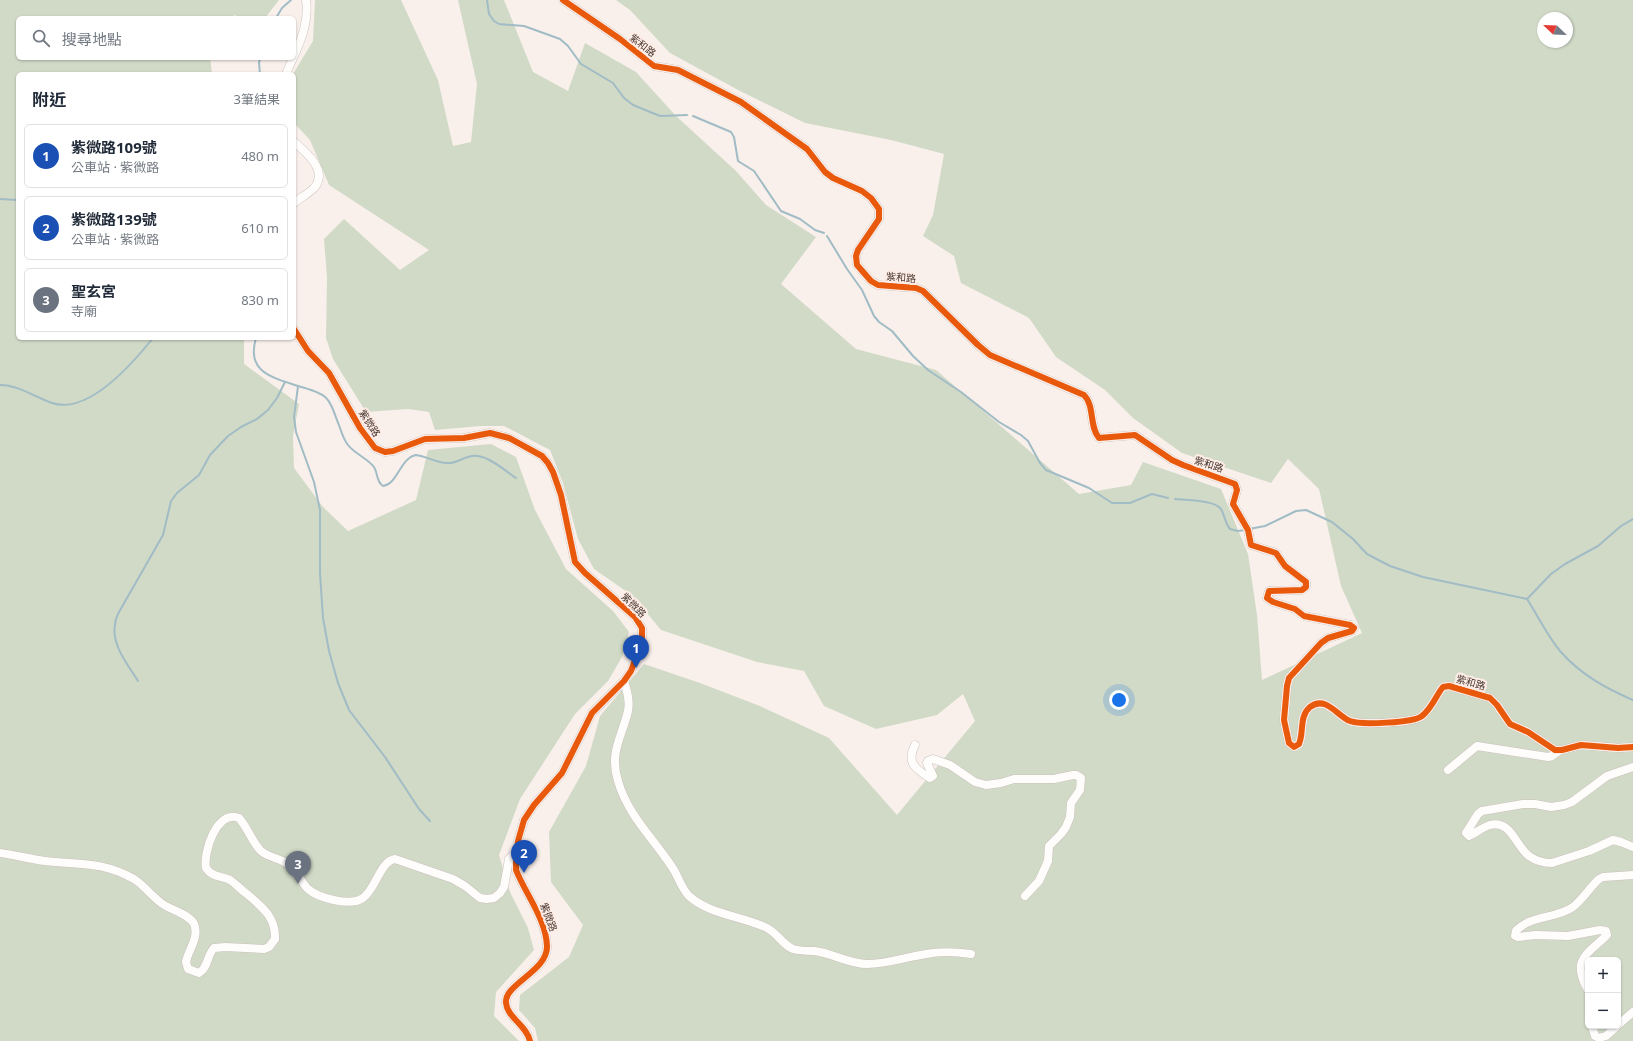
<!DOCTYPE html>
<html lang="zh-TW">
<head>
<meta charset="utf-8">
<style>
	body { margin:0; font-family:"Noto Sans","Noto Sans TC",sans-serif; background:#f2f2f3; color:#1f2937 }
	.controls { position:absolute; right:12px; bottom:12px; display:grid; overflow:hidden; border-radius:6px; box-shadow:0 1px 3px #0004 }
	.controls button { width:36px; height:36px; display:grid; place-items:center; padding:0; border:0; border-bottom:1px solid #e0e1e3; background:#fff; color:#1f2937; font:20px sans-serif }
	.compass { position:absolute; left:1537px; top:12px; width:36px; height:36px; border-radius:50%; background:#fff; box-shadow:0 1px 3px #0004; rotate:293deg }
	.you { position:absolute; left:1119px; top:700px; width:14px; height:14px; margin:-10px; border:3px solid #fff; border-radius:50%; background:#1a73e8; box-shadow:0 0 0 6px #1a73e833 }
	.badge { display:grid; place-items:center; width:26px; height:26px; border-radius:50%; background:#0f766e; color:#fff; font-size:13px; font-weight:700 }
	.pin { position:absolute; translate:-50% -33px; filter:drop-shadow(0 1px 2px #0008) }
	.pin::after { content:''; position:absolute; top:21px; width:14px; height:12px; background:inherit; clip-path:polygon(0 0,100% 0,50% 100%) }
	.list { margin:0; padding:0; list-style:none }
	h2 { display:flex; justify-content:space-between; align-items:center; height:52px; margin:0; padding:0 16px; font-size:17px }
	h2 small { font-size:13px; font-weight:400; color:#747a83 }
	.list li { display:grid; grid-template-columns:26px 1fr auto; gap:12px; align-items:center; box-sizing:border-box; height:64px; margin:0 8px 8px; padding:0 8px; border:1px solid #e0e1e3; border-radius:6px }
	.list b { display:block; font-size:15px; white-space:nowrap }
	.list p { margin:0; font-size:13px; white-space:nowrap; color:#747a83 }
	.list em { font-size:13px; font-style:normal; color:#747a83 }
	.icon { flex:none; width:22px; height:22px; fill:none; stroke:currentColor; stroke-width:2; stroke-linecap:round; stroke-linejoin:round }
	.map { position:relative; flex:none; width:1633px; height:1041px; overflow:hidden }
	.search { position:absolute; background:#fff; box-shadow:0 1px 3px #0004; left:16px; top:16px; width:280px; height:44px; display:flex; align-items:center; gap:10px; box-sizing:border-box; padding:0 14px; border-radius:6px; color:#747a83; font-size:15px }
	.panel { position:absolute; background:#fff; box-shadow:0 1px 3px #0004; left:16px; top:72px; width:280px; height:268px; border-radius:6px }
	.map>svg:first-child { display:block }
	.green { fill:#d1dac7; fill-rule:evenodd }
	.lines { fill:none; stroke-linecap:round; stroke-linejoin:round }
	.stream { stroke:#a1bcc5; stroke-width:2 }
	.minor-casing { stroke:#ccc1bc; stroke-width:9 }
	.minor { stroke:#fefdfc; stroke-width:8 }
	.cycleway-casing { stroke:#feede7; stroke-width:8 }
	.cycleway { stroke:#e8590c; stroke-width:6 }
	.labels { text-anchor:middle; stroke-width:4; stroke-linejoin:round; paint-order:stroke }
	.street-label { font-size:10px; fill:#463730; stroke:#feede7 }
</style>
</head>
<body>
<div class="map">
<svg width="1633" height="1041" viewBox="0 0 1633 1041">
	<rect width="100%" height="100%" fill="#f9f0ec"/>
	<!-- green -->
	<g class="green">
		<polygon points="0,0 279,0 265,18 244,18 234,15 232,18 18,18 18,58 210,58 212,74 18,74 18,338 244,338 244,364 299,404 293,436 294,468 323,507 348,531 416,500 428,450 491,444 516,457 535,510 566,569 613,611 629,632 622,657 608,681 575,714 520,799 499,855 510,892 528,928 534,950 496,992 494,1016 519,1041 0,1041"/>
		<path d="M315 0H401L438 80 453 146 471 142 477 84 458 0H504L533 72 568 91 585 43 636 72 676 116 736 171 766 205 816 237 781 284 856 349 936 370 1079 494 1131 485 1143 462 1221 489 1248 554 1257 615 1262 680 1362 633 1341 586 1319 489 1288 459 1271 483 1182 453 1133 418 1105 390 1056 357 1029 318 961 283 954 256 923 236 933 215 944 154 891 140 805 123 740 91 670 53 630 10 616 0H1633V1041H538L535 1028 519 1010 520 995 569 957 583 925 551 882 549 832 586 766 600 716 644 664 700 683 760 706 829 738 897 815 975 721 963 694 937 715 876 729 824 706 804 671 757 662 661 630 633 596 594 569 578 539 563 483 550 450 504 426H481L435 430 429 412 408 409 366 412 333 359 326 338 327 277 324 239 344 219 400 270 429 250 329 185 310 140 294 123 293 74 313 41ZM1543 18H1567V42H1543ZM1588 960H1618V1026H1588Z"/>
	</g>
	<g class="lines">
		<!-- stream -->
		<g class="stream">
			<polyline points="487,0 489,14 494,21 499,24 524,26 560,39 568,46 581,64 613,83 624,98 633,105 660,116 687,115"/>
			<polyline points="276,18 282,8 291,0"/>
			<polyline points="260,74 259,63 260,58"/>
			<polyline points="693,116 731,132 734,137 738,161 754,171 781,211 800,219 815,230 824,233"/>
			<polyline points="0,199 18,200"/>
			<polyline points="827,236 847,269 862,290 874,316 879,322 892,331 913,356 928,370 961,392 999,422 1021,435 1028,441 1040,463 1046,470 1089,488 1112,503 1130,503 1152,494 1168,498"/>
			<path d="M256 338C246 372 271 377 298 386L294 417 296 432 314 482 320 510V573L323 618 329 651 338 683 349 710 385 757 419 809 430 821"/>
			<path d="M0 385C18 385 35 397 52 403 88 415 133 363 153 338"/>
			<path d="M298 386C331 395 328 397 340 428 342 434 344 440 348 445 355 454 367 458 374 467 378 473 376 482 383 486 398 484 400 458 416 455 427 456 437 464 449 463 457 463 464 457 472 456 487 454 504 470 516 478"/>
			<path d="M1175 499C1185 500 1215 500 1221 509 1225 516 1225 523 1230 529L1238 531 1245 530"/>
			<path d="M1249 529 1265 526 1296 511 1306 510 1332 522 1353 539 1367 554 1390 566 1423 577 1527 599C1538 616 1547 635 1560 651 1580 674 1605 688 1633 700"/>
			<polyline points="1527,599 1551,574 1565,564 1598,546 1621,526 1633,519"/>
			<path d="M138 681C128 665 111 644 115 625 115 621 117 616 119 612L163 535 171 501 177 493 199 475 210 455 228 436 241 427 257 419 268 410 277 398 285 382"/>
		</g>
		<!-- minor casing -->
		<g class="minor-casing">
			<g id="minor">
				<path d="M563 0 620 39 654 66 678 70 741 102 807 149 825 172 833 178 862 191 871 198 879 209V219L858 250 856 256 857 265 871 281 878 285 916 288 923 291 978 345 990 355 1084 395C1095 406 1089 427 1099 438L1135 435 1172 460 1183 465 1235 484 1237 490 1233 504 1248 530 1251 545 1276 553 1285 566 1306 582V587L1302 590 1269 591 1267 598 1273 602 1295 609 1304 616 1350 625 1354 628 1352 631 1328 638 1321 643 1289 678 1287 686 1284 720 1289 743 1294 747 1299 744C1304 733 1299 716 1310 707 1326 695 1337 716 1350 721 1360 725 1414 723 1422 716 1430 710 1435 699 1440 691L1443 687 1449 686 1490 698 1497 705 1510 724 1528 732 1555 750H1562L1581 745 1618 748 1633 747"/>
				<path d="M294 56C302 38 309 20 306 0"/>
				<polyline points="286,74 293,58"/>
				<path d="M294 142C306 152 329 171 314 188 308 194 300 198 294 203"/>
				<path d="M294 329 308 351 329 373 360 428 375 448 385 452 393 451 425 439 464 438 490 433 509 438 542 456 548 463 553 472 561 495 575 562 585 573 635 617 642 628V641L631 671 624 681 592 713 562 773 534 805 524 820 518 841 516 863V870C526 895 546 919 547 946 548 971 504 984 506 1003 507 1017 527 1026 530 1041"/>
				<path d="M624 681C627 691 630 701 628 711 622 737 609 752 618 781 628 816 655 840 674 870 679 879 682 889 689 896 710 915 743 916 767 928 777 933 783 945 793 949 800 951 807 951 814 951 832 953 849 964 867 964 887 964 906 957 926 954 941 951 957 952 971 954"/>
				<path d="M915 745C906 762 915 769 930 778L933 776 927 763 928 761 933 759 950 765 975 782 986 785 1001 783 1014 779H1054L1073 775H1076L1081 778 1080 790 1071 803 1070 817 1066 827 1061 834 1049 846 1048 861 1039 881 1025 896"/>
				<path d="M1633 767 1607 776 1572 802 1564 805 1551 807 1535 804H1523L1482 811 1478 814 1466 833 1469 836 1471 835C1477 832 1483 827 1490 825 1511 819 1516 847 1529 856 1536 861 1544 863 1552 863L1589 851 1613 840 1621 842 1633 847"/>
				<polyline points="1448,770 1477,746 1548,757 1552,756 1559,751"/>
				<path d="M0 853C15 855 30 859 45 861 80 865 101 861 134 879 145 886 153 898 164 905 172 910 194 916 195 927 198 940 188 950 186 962L188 969 199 973C208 968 207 955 214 948L225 947 264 949 269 947 275 939C276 917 262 907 247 894 241 890 236 884 230 880 221 876 212 877 206 868 203 852 217 809 239 818 248 828 252 842 261 851 269 858 281 858 289 865 297 871 301 882 308 889 318 898 351 907 363 898 376 889 380 861 395 859L453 879 465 886 480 898 487 899 494 898 500 893 504 887 509 859 512 856H517"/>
				<path d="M1588 990C1572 962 1584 956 1605 937L1607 935 1606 931 1600 930 1568 936 1536 935 1518 937 1515 936 1516 931C1530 915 1556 919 1573 907 1583 899 1590 887 1599 879L1603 877 1633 875"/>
				<polyline points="1618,1025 1633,1012"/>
				<polyline points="1592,1026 1595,1036 1599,1038 1606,1036 1617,1026"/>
			</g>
		</g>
		<!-- minor -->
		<use href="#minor" class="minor"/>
		<!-- cycleway casing -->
		<g class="cycleway-casing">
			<g id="cycleway">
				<path d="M563 0 620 39 654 66 678 70 741 102 807 149 825 172 833 178 862 191 871 198 879 209V219L858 250 856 256 857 265 871 281 878 285 916 288 923 291 978 345 990 355 1084 395C1095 406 1089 427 1099 438L1135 435 1172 460 1183 465 1235 484 1237 490 1233 504 1248 530 1251 545 1276 553 1285 566 1306 582V587L1302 590 1269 591 1267 598 1273 602 1295 609 1304 616 1350 625 1354 628 1352 631 1328 638 1321 643 1289 678 1287 686 1284 720 1289 743 1294 747 1299 744C1304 733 1299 716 1310 707 1326 695 1337 716 1350 721 1360 725 1414 723 1422 716 1430 710 1435 699 1440 691L1443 687 1449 686 1490 698 1497 705 1510 724 1528 732 1555 750H1562L1581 745 1618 748 1633 747"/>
				<path d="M294 329 308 351 329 373 360 428 375 448 385 452 393 451 425 439 464 438 490 433 509 438 542 456 548 463 553 472 561 495 575 562 585 573 635 617 642 628V641L631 671 624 681 592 713 562 773 534 805 524 820 518 841 516 863V870C526 895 546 919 547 946 548 971 504 984 506 1003 507 1017 527 1026 530 1041"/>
			</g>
		</g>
		<!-- cycleway -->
		<use href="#cycleway" class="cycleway"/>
	</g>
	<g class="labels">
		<!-- street labels -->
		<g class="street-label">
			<text transform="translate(643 45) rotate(38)" y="4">紫和路</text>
			<text transform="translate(901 277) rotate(5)" y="4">紫和路</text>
			<text transform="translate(370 423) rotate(57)" y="4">紫微路</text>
			<text transform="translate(1209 464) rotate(18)" y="4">紫和路</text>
			<text transform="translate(634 605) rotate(45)" y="4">紫微路</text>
			<text transform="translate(1471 682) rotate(16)" y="4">紫和路</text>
			<text transform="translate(549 917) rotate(69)" y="4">紫微路</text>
		</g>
	</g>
</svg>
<div class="controls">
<button>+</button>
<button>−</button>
</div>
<svg class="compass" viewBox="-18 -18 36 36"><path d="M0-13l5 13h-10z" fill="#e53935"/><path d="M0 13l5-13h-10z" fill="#747a83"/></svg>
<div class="you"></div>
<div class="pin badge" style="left:636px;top:668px;background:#1a4fb4">1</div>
<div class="pin badge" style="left:524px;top:873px;background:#1a4fb4">2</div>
<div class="pin badge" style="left:298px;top:884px;background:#6b7280">3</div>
<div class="search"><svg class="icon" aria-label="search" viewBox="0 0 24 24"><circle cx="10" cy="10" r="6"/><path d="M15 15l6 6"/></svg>搜尋地點</div>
<section class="panel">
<h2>附近<small>3筆結果</small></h2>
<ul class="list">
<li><span class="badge" style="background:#1a4fb4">1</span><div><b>紫微路109號</b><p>公車站 · 紫微路</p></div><em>480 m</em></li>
<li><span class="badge" style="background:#1a4fb4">2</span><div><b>紫微路139號</b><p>公車站 · 紫微路</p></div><em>610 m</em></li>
<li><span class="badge" style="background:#6b7280">3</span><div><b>聖玄宮</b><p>寺廟</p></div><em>830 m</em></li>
</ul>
</section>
</div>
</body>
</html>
